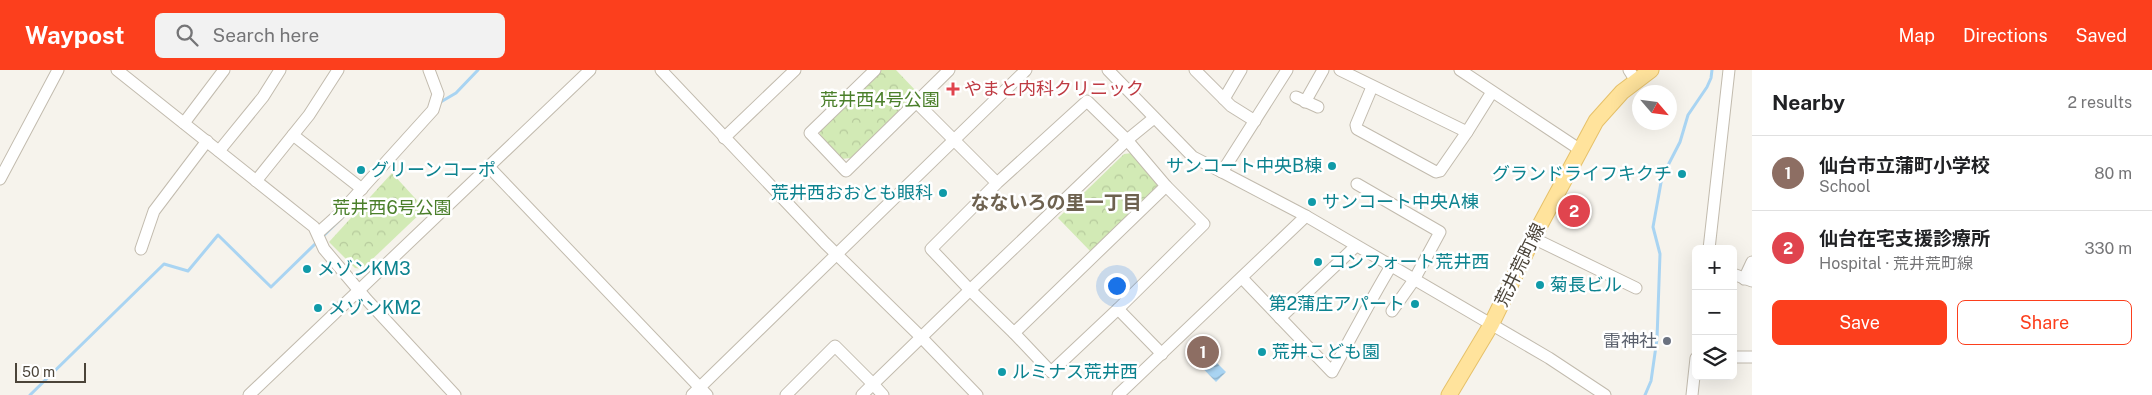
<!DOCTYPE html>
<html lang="en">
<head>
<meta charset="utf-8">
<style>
	body { margin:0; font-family:"Public Sans","Noto Sans JP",sans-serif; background:#f2f2f2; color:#202124 }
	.controls { position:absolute; right:15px; bottom:15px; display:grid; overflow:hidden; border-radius:8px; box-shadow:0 5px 20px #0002 }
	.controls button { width:45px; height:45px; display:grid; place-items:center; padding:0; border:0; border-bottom:1px solid #e0e0e0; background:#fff; color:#202124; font:25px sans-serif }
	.compass { position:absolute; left:1632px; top:15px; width:45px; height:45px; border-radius:50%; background:#fff; box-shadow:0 5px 20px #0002; rotate:118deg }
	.scale { position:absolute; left:15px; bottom:12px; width:71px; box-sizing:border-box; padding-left:5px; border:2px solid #4b4439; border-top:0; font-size:14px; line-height:18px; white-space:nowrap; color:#4b4439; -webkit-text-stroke:4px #fff; paint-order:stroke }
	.you { position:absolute; left:1116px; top:215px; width:18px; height:18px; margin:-12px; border:4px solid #fff; border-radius:50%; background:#1a73e8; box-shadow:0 0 0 8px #1a73e833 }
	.badge { display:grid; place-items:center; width:32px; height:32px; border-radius:50%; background:#fc3f1d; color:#fff; font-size:16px; font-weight:700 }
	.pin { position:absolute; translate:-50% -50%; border:2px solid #fff; box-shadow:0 1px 5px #0006 }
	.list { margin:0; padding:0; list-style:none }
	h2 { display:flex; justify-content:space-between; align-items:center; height:65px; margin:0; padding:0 20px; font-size:21px }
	h2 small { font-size:16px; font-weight:400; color:#757577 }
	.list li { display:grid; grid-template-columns:32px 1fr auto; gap:15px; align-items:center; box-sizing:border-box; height:75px; padding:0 20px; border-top:1px solid #e0e0e0 }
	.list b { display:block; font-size:19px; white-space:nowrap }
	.list p { margin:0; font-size:16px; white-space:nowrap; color:#757577 }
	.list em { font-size:16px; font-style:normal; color:#757577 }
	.actions { display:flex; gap:10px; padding:15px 20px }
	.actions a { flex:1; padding:11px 0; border:1px solid #fc3f1d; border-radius:8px; text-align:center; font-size:18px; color:#fc3f1d }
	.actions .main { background:#fc3f1d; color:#fff }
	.icon { flex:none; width:28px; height:28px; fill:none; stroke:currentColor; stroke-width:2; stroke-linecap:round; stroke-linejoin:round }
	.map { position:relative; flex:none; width:1752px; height:325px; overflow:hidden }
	header { display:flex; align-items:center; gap:30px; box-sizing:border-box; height:70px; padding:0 25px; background:#fc3f1d; color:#fff }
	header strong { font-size:24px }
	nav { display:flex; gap:28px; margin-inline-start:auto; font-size:18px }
	.search { width:350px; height:45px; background:#f2f2f2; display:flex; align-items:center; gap:12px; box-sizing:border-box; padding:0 18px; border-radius:8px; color:#757577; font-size:19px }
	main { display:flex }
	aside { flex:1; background:#fff }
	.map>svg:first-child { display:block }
	.forest { fill:url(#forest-crowns) }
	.water { fill:url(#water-waves) }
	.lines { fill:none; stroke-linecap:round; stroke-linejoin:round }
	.stream { stroke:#a9d4f2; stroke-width:3 }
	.minor-casing { stroke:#c2bbae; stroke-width:13 }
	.major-casing { stroke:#e6c16a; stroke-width:17 }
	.minor { stroke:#fff; stroke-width:11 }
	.major { stroke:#ffe39c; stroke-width:15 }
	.health-dot { fill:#e0444e; stroke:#fff; stroke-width:2 }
	.culture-dot { fill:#0f9aa8; stroke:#fff; stroke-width:2 }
	.worship-dot { fill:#6b7280; stroke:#fff; stroke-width:2 }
	.labels { text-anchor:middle; stroke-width:5; stroke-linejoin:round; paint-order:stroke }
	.health-label { font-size:18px; fill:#be3a42; stroke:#fff; text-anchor:start }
	.park-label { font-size:18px; fill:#4a7f2a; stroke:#fff }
	.culture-label { font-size:18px; fill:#0d838f; stroke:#fff; text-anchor:start }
	.street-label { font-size:18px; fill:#4b4439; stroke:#fff }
	.worship-label { font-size:18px; fill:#5b616d; stroke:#fff; text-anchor:end }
	.neighbourhood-label { font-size:19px; font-weight:bold; fill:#6e6250; stroke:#fff }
</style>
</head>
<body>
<header>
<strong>Waypost</strong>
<div class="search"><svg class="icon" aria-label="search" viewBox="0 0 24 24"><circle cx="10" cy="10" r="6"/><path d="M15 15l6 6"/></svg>Search here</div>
<nav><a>Map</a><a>Directions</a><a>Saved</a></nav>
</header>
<main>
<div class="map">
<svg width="1752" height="325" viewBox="0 0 1752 325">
	<defs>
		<pattern id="forest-crowns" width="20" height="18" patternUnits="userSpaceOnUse" patternTransform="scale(1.25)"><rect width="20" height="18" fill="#d2eab5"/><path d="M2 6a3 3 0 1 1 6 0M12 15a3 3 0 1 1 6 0" fill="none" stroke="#b6ca9c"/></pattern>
		<pattern id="water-waves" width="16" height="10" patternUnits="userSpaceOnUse" patternTransform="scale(1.25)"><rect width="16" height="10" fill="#a9d4f2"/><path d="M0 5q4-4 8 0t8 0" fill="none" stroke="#8caec5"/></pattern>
	</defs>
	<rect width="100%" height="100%" fill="#f6f3ec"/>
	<!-- forest -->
	<g class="forest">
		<polygon points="880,0 896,0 918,23 851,88 841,89 820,65 820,59"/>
		<polygon points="1132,83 1160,117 1092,183 1058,148 1124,84"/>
		<polygon points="392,103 425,139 362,199 355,198 329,172"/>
	</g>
	<!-- water -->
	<polygon class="water" points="1201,277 1226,302 1216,312 1191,286"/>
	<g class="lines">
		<!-- stream -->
		<g class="stream">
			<polyline points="439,33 456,23 478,0"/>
			<polyline points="30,325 164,194 188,201 218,165 271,217 352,138"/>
			<polyline points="1645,325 1651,311 1657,269 1660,184 1653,157 1662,107 1680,72 1688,45 1707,17 1711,8 1712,0"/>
		</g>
		<!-- minor casing -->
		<g class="minor-casing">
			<g id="minor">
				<polyline points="117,0 314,157 324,179 367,230 455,325"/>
				<polyline points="661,0 825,173 921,267 977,325"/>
				<polyline points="875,0 810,63 846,101 949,0"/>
				<polyline points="1108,0 1193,87 1222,102"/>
				<polyline points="1195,0 1231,36 1255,51"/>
				<polyline points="1287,0 1222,102 1306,146 1549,288 1605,325"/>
				<polyline points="1340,0 1467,62"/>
				<polyline points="1460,0 1579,79"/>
				<polyline points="1629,0 1636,11"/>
				<polyline points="1372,17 1356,55 1357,59 1436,102 1440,101 1467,62 1492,22"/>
				<polyline points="1296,27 1318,37"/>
				<polyline points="1224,29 1241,0"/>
				<polyline points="916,32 997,113 931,179 970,220 1127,70 1087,31 997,113"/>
				<polyline points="1305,32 1323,0"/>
				<polyline points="184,53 224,0"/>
				<polyline points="293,65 362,119"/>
				<polyline points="724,68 795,0"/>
				<polyline points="219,81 263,27 280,0"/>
				<polyline points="489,97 707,325"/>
				<polyline points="0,109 58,0"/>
				<polyline points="256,111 309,45 338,0"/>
				<polyline points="1357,114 1440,162 1414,210 1392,241"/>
				<polyline points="318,163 338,145 433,40 438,24 429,0"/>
				<polyline points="1533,168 1636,218"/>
				<polyline points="141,179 154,141 207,71"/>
				<polyline points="1709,179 1729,0"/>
				<polyline points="1733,204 1752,211"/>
				<path d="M1242 208 1332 302C1352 266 1370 231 1391 196"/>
				<polyline points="1744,209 1752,192"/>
				<polyline points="1118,239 1162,284"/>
				<polyline points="1280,248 1356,176"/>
				<polyline points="1014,263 1051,302 1118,239 1204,154 1166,116"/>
				<polyline points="1733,287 1752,287"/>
				<polyline points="249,325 590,0"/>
				<polyline points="692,325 1026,0"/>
				<polyline points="786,325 835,276 873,314 970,220 1014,263 1166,116 1127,70 1154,48"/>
				<polyline points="862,325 873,314 883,325"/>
				<polyline points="1118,325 1306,146"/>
				<polyline points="1692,325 1696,288"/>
			</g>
		</g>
		<!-- major casing -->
		<g class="major-casing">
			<polyline id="major" points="1449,325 1491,255 1533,168 1596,51 1622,22 1651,0"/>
		</g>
		<!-- minor -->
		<use href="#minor" class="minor"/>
		<!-- major -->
		<use href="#major" class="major"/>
	</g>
	<!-- markers -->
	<path class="health-dot" d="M950.5 11.5h5v5h5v5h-5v5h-5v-5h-5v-5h5z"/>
	<g class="culture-dot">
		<circle cx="1332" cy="96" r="5"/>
		<circle cx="361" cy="100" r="5"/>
		<circle cx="1682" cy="104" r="5"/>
		<circle cx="943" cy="123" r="5"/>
		<circle cx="1312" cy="132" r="5"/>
		<circle cx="1318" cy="192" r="5"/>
		<circle cx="307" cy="199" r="5"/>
		<circle cx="1540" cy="215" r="5"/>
		<circle cx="1415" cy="234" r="5"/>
		<circle cx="318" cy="238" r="5"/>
		<circle cx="1262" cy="282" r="5"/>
		<circle cx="1002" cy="302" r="5"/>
	</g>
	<circle class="worship-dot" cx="1667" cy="271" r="5"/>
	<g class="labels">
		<!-- health labels -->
		<g class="health-label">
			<text x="964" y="25">やまと内科クリニック</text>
		</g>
		<!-- park labels -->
		<g class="park-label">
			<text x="880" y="36">荒井西4号公園</text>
			<text x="392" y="144">荒井西6号公園</text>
		</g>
		<!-- culture labels -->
		<g class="culture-label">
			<text x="1322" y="102" text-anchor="end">サンコート中央B棟</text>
			<text x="371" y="106">グリーンコーポ</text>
			<text x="1672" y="110" text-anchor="end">グランドライフキクチ</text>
			<text x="933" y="129" text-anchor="end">荒井西おおとも眼科</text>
			<text x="1322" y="138">サンコート中央A棟</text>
			<text x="1328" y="198">コンフォート荒井西</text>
			<text x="317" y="205">メゾンKM3</text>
			<text x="1550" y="221">菊長ビル</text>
			<text x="1405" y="240" text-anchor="end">第2蒲庄アパート</text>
			<text x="328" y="244">メゾンKM2</text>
			<text x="1272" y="288">荒井こども園</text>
			<text x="1012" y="308">ルミナス荒井西</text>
		</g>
		<!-- street labels -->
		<g class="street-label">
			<text transform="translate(1520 195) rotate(-64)" y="6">荒井荒町線</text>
		</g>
		<!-- worship labels -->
		<g class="worship-label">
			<text x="1657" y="277">雷神社</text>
		</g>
		<!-- neighbourhood labels -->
		<g class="neighbourhood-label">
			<text x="1056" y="139">なないろの里一丁目</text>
		</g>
	</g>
</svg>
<div class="controls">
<button>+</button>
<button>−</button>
<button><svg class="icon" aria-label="layers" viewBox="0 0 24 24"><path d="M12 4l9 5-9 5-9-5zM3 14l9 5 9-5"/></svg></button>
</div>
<svg class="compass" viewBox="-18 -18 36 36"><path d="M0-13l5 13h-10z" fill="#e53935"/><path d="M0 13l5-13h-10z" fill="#757577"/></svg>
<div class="scale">50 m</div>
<div class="you"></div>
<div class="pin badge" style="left:1203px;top:282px;background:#8d6e63">1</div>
<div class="pin badge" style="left:1574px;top:141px;background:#e0444e">2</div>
</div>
<aside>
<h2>Nearby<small>2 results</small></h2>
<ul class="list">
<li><span class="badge" style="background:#8d6e63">1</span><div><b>仙台市立蒲町小学校</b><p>School</p></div><em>80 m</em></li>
<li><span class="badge" style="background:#e0444e">2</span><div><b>仙台在宅支援診療所</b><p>Hospital · 荒井荒町線</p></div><em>330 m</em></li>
</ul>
<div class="actions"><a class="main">Save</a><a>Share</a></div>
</aside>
</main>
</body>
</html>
